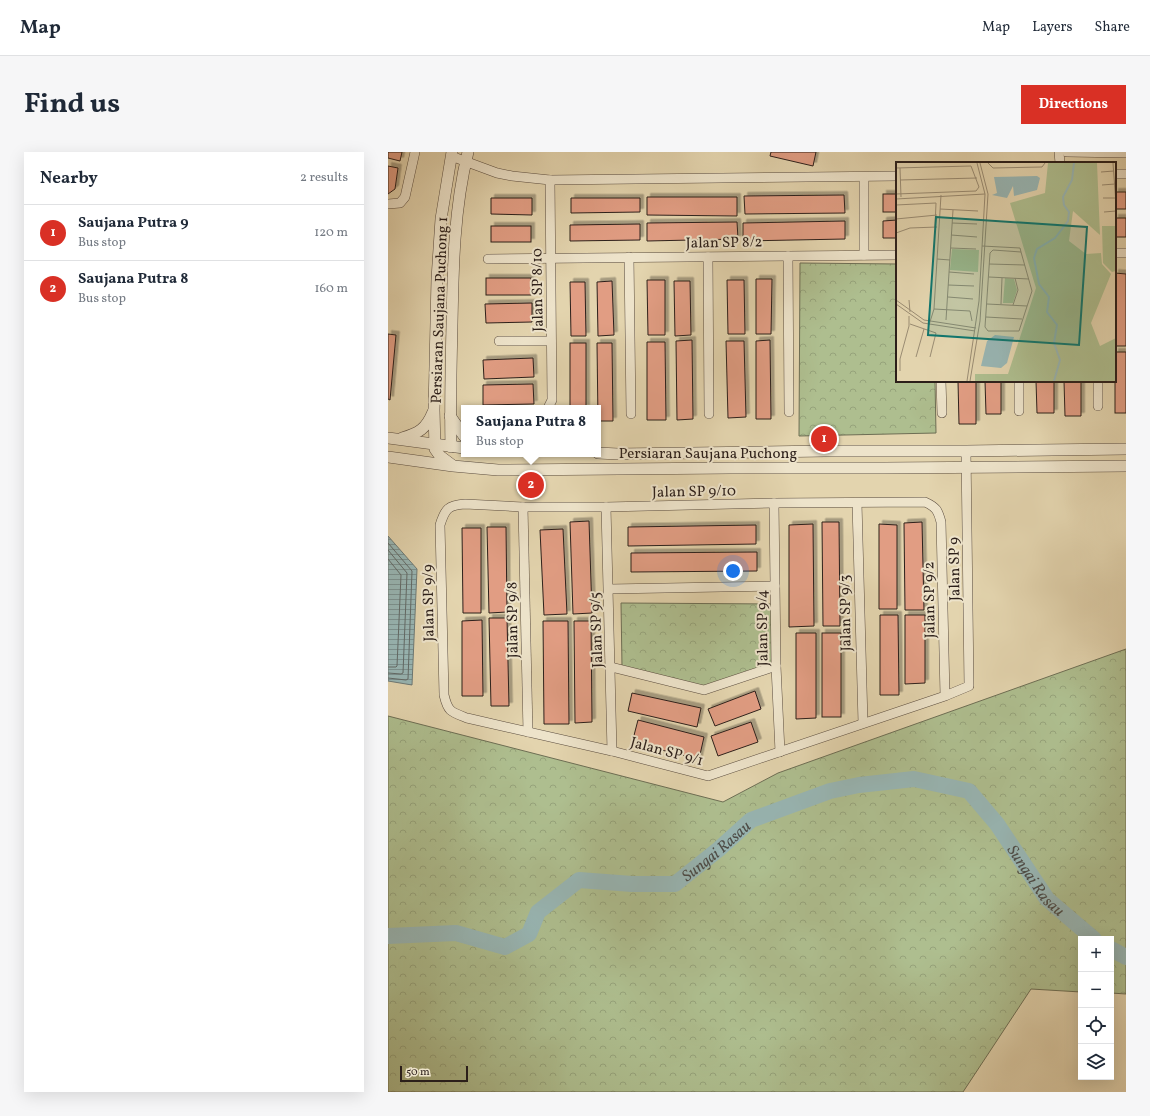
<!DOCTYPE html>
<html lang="en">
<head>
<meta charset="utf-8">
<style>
	body { margin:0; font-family:Vollkorn,serif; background:#f6f6f7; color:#1f2937 }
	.controls { position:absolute; right:12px; bottom:12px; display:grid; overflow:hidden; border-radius:0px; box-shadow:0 4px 16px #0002 }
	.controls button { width:36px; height:36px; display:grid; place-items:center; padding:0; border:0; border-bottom:1px solid #e0e1e3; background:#fff; color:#1f2937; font:20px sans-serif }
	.scale { position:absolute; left:12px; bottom:10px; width:68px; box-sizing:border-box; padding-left:4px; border:2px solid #2c1f1a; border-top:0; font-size:11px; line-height:14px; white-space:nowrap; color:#2c1f1a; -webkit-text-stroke:3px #ede3ca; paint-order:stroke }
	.you { position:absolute; left:345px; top:419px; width:14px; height:14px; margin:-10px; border:3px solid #fff; border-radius:50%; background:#1a73e8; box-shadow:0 0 0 6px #1a73e833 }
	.badge { display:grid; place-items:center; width:26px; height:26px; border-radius:50%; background:#d93025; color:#fff; font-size:13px; font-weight:700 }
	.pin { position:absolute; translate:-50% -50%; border:2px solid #fff; box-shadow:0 1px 4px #0006 }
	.popup { position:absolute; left:73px; top:253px; width:140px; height:52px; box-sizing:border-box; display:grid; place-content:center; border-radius:0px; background:#fff; filter:drop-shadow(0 1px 3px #0005); font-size:13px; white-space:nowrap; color:#747a83 }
	.popup b { font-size:15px; color:#1f2937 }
	.popup::after { content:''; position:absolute; left:50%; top:100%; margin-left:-8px; border:8px solid transparent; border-top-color:#fff }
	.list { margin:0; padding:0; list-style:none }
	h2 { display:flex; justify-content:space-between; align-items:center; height:52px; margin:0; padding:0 16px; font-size:17px }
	h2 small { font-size:13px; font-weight:400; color:#747a83 }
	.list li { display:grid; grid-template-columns:26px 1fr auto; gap:12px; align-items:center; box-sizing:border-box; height:56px; padding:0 16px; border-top:1px solid #e0e1e3 }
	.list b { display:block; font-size:15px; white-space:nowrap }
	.list p { margin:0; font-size:13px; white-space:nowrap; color:#747a83 }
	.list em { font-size:13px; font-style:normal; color:#747a83 }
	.icon { flex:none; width:22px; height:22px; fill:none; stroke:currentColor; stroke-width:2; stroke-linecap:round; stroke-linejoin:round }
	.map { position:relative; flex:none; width:738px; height:940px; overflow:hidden; border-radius:0px }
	header { display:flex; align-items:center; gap:24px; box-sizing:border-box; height:56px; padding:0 20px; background:#fff; border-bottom:1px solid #e0e1e3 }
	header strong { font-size:19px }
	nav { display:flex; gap:22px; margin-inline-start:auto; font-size:14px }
	.intro { display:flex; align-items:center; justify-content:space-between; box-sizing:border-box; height:96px; padding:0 24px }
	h1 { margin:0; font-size:28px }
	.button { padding:10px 18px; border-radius:0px; background:#d93025; color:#fff; font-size:14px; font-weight:700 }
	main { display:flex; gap:24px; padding:0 24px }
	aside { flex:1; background:#fff; border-radius:0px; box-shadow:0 4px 16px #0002 }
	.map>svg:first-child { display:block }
	.forest { fill:url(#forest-crowns); stroke:#6d6e54 }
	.water { fill:url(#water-rules); stroke:#6d7a76 }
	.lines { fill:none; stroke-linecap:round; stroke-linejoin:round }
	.shore { stroke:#626a67; stroke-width:1 }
	.river { stroke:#98b6b4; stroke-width:16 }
	.building { fill:#e19d83; stroke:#2c1f1a; filter:url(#shadow) }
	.minor-casing { stroke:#5a4c3f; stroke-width:10 }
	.tertiary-casing { stroke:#5a4c3f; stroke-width:12 }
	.minor { stroke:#ede3ca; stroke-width:9 }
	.tertiary { stroke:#ede3ca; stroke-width:11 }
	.labels { text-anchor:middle; stroke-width:4; stroke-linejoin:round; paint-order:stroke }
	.street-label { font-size:15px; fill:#2c1f1a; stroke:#ede3ca }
	.water-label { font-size:16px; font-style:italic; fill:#4c4c48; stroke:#ede3ca }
	.inset-river { fill:none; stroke:#98b6b4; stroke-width:2 }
	.inset-road { fill:none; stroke:#9a8c73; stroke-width:1 }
	.view { fill:#0f766e; fill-opacity:0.15; stroke:#0f766e; stroke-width:2 }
	.inset-edge { fill:none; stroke:#2c1f1a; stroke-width:2 }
</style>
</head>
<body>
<header>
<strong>Map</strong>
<nav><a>Map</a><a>Layers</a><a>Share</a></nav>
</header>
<div class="intro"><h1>Find us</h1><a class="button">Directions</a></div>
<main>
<aside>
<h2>Nearby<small>2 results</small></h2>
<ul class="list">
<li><span class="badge">1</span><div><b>Saujana Putra 9</b><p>Bus stop</p></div><em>120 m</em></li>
<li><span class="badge">2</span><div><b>Saujana Putra 8</b><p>Bus stop</p></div><em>160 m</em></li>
</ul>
</aside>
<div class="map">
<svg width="738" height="940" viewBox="0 0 738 940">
	<defs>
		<pattern id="forest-crowns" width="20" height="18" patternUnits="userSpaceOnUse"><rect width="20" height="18" fill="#aebe8f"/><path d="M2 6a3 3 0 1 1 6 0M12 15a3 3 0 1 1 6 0" fill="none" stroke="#96a37b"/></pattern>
		<pattern id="water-rules" width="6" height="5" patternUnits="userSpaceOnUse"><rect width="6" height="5" fill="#98b6b4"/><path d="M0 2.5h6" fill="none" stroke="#7c9392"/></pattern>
		<filter id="shadow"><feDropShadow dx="3.5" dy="-3.5" stdDeviation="0" flood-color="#0004"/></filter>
	</defs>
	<rect width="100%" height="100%" fill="#e3d4ae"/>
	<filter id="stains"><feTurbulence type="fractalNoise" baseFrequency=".005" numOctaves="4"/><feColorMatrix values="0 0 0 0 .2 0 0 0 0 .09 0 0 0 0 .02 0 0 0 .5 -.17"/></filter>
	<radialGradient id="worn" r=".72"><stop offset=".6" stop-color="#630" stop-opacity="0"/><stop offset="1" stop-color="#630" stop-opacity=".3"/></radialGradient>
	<!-- forest -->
	<g class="forest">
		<polygon points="412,111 509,112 509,229 547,229 548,281 411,284"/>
		<polygon points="233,451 386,452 386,512 319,535 234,515"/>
		<polygon points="738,497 738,842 723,841 723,787 693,787 693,840 643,837 575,940 0,940 0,564 335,650 390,621"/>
	</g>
	<!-- water -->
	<polygon class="water" points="0,384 29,417 24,533 0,529"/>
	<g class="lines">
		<!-- shore -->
		<g class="shore">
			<polyline points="0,391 24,419 20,527 18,528 0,526"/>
			<polyline points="0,398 19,421 15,521 13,522 0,521"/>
			<polyline points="0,407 13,423 9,514 8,515 0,515"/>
		</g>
		<!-- river -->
		<g class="river">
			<path id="s1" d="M0 784 68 781 117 795 141 782 150 760 191 728 244 732H287L331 697 363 668 442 639 471 633 526 627 581 639 609 672 659 747 706 787"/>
			<polyline points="723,797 738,805"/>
		</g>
	</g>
	<!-- building -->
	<g class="building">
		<polygon points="0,0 14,0 12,9 0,6"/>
		<polygon points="383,0 428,0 425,14 382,4"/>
		<polygon points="0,14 10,16 7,37 0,42"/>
		<rect x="727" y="40" width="11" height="17"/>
		<rect x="495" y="42" width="14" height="18"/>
		<polygon points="456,43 457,61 357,62 356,44"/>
		<polygon points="259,45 349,45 349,64 259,63"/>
		<polygon points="103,46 144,46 144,63 103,62"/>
		<polygon points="183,46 252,46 252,60 183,61"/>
		<rect x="727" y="66" width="11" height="19"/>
		<polygon points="509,68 509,86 495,86 495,69"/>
		<polygon points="457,69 457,87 355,89 355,71"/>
		<polygon points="349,70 350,87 259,89 259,71"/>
		<polygon points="252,72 252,88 182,89 182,73"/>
		<rect x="103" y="74" width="40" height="16"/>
		<polygon points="727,121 738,122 738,194 727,194"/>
		<rect x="98" y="126" width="45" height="17"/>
		<polygon points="368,127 384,127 383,182 368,182"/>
		<polygon points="259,128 277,128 277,183 260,183"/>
		<polygon points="339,128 356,128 357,182 340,182"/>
		<polygon points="224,129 226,183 210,184 209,130"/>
		<polygon points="286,129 302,129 303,183 287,184"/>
		<polygon points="182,130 197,130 198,184 183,184"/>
		<polygon points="144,151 144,170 98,171 97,152"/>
		<polygon points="0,182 8,183 2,248 0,247"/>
		<polygon points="304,188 305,267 289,268 288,189"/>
		<polygon points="382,188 383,267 368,267 368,189"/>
		<polygon points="338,189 356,189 358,265 340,266"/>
		<polygon points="259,190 277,190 278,268 259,268"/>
		<rect x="182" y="191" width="16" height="65"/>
		<polygon points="209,191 224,191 225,269 210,269"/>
		<rect x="727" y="200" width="11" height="61"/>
		<polygon points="145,206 146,225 96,227 95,208"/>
		<polygon points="570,229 588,229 588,272 571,272"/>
		<polygon points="597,229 613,229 613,262 598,262"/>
		<polygon points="648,229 666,229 666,261 649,261"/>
		<polygon points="676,229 693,229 693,264 677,264"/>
		<polygon points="145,232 146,252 95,253 95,233"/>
		<polygon points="201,369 204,461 185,462 182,370"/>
		<polygon points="434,370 451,370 452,474 435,474"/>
		<polygon points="534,370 536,458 517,458 516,371"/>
		<polygon points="425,372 426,474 401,475 401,373"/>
		<polygon points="491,372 509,373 509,457 491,457"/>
		<polygon points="368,373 368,392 240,394 240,375"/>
		<polygon points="99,375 118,375 119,460 101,461"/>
		<polygon points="74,376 93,376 93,461 75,461"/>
		<polygon points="175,377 179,462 156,463 152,378"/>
		<polygon points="369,400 369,419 243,420 243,401"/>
		<polygon points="492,463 510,463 511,543 492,543"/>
		<polygon points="517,463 537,463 537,531 517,532"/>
		<polygon points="101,466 119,466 121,554 103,554"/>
		<polygon points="94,468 95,544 74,544 74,469"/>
		<polygon points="155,469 180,469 181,572 156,572"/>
		<polygon points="186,469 203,469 204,570 187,571"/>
		<polygon points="408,481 428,481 428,566 408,567"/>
		<rect x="434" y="481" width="19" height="84"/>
		<polygon points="367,539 373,557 327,574 320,557"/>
		<polygon points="244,541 313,556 309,575 240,559"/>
		<polygon points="250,568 316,585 311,607 244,591"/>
		<polygon points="363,570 370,590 330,604 323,584"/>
	</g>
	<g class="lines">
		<!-- minor casing -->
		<g class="minor-casing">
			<g id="minor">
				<polyline points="671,0 672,11"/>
				<polyline points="679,0 738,1"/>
				<polyline points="63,4 109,21 124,24 162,28 509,24"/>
				<polyline points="727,22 738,22"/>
				<polyline points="476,25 476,103"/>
				<polyline points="0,52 12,51 17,45 27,0"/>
				<polyline points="727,101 738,101"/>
				<polyline points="400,104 401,260"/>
				<polyline points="241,105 243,262"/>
				<polyline points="320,105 321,262"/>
				<polyline points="100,107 509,103"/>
				<polyline points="111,189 163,189"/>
				<polyline points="553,229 554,261"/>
				<polyline points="631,229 631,259"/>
				<polyline points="710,229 710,254"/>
				<polyline points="160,256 164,248 162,28"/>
				<polyline points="386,351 388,514 392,600"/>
				<polyline points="469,351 475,571"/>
				<polyline points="135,355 140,580"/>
				<polyline points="218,355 224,599"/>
				<polyline points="221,437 387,434"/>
				<polyline points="223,515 316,538 388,514"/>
				<path d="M557 544 553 370C550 358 548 355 537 350L386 351 218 355H135L77 352C60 353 57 357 52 373L56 543C60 560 63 560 79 566L224 599 320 624 557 544 581 534 578 299"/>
			</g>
		</g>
		<!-- tertiary casing -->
		<g class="tertiary-casing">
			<g id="tertiary">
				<polyline points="64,0 53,67 49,127 46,258 47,297 52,304 64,313"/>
				<polyline points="62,264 76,284"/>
				<polyline points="0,286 76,296"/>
				<path d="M14 286C31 281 38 277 45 260"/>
				<path d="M63 295C62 254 63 214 64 173 65 115 66 56 80 0"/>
				<polyline points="210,301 230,302 437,299 578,299 738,297"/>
				<polyline points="0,305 65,314 110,318 342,316 496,316 738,314"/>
			</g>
		</g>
		<!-- minor -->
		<use href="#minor" class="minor"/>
		<!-- tertiary -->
		<use href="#tertiary" class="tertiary"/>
	</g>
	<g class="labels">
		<!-- street labels -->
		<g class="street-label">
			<text transform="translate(336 90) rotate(-1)" y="5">Jalan SP 8/2</text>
			<text transform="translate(149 138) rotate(-91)" y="5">Jalan SP 8/10</text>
			<text transform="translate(51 158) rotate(-88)" y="5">Persiaran Saujana Puchong 1</text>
			<text x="320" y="306">Persiaran Saujana Puchong</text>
			<text transform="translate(306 339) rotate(-1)" y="5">Jalan SP 9/10</text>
			<text transform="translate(566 417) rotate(-91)" y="5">Jalan SP 9</text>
			<text transform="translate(541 448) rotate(-91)" y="5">Jalan SP 9/2</text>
			<text transform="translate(40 451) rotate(-91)" y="5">Jalan SP 9/9</text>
			<text transform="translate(457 461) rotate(-91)" y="5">Jalan SP 9/3</text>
			<text transform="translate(124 468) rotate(-91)" y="5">Jalan SP 9/8</text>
			<text transform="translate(374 476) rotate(-91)" y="5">Jalan SP 9/4</text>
			<text transform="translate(208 478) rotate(-92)" y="5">Jalan SP 9/5</text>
			<text transform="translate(279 599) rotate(15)" y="5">Jalan SP 9/1</text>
		</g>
		<!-- water labels -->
		<g class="water-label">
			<text dy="6" stroke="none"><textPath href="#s1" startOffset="371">Sungai Rasau</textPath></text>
			<text dy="6" stroke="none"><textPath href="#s1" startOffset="755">Sungai Rasau</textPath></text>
		</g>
	</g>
	<!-- overview -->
	<g transform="translate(508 10)">
		<rect width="220" height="220" fill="#e3d4ae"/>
		<path d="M152 1H201L204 73 177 49 173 79 190 92 205 91 206 102 215 112 195 161 204 184 220 176V219H79V212H112L140 126 114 41 149 31ZM206 64H219L220 109 216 110 207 101ZM56 87 83 88 82 110 54 108ZM109 116 118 117 121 128 117 141H107Z" fill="#aebe8f"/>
		<path d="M141 14 144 16 141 28 118 34 117 24 111 36 96 33 101 31 98 15ZM99 173 118 175 111 201 105 206 85 204 91 179Z" fill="#98b6b4"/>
		<path class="inset-river" d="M158 219 164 198 158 181 161 163 151 150 153 135 143 122 138 96 141 87 159 76 172 59 173 50 168 43 167 35 176 18 178 1"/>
		<path class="inset-road" d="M92 1 97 6 146 5 149 1M217 1 220 42M0 6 75 4 83 25 80 29 0 32M4 6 5 35M205 10 218 9M4 18 81 16M206 23 219 22M207 36H220M0 37 89 32M0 43 40 41 39 65M44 47 82 49M208 50 220 49M0 57 41 53M56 61 81 62M0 71 14 66 41 65M55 73 81 75M86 84 124 86 125 90 136 129 123 169H92L89 165 94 91 97 88 125 90M55 86 80 87M41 97 54 98M93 102 129 103M53 110 78 112M93 115 133 117M52 123 78 124M52 135 77 137M0 138 28 158 80 166M13 138 14 150M0 142 27 161 79 169M91 142 131 144M105 142 106 116M117 143 122 128 119 116M38 147 74 149 76 159M90 155 126 157M50 158 57 48M14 162 40 171 34 195M33 163 38 147 45 33M20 195 28 167M4 209V197L13 164V154M71 219 83 139 89 32 81 1M74 219 84 159 92 32 84 1"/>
		<path class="view" d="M40 55 191 65 183 183 32 173Z"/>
		<rect width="220" height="220" class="inset-edge"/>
	</g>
	<rect width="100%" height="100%" filter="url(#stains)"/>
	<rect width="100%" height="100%" fill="url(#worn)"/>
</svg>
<div class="controls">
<button>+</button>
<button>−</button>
<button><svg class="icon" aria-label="locate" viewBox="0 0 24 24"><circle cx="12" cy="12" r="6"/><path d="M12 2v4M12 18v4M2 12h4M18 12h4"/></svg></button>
<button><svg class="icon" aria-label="layers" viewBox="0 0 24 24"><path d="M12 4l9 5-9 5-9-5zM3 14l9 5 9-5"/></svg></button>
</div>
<div class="scale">50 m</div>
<div class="you"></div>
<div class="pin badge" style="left:436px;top:287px">1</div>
<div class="pin badge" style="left:143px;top:333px">2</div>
<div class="popup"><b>Saujana Putra 8</b>Bus stop</div>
</div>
</main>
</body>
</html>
